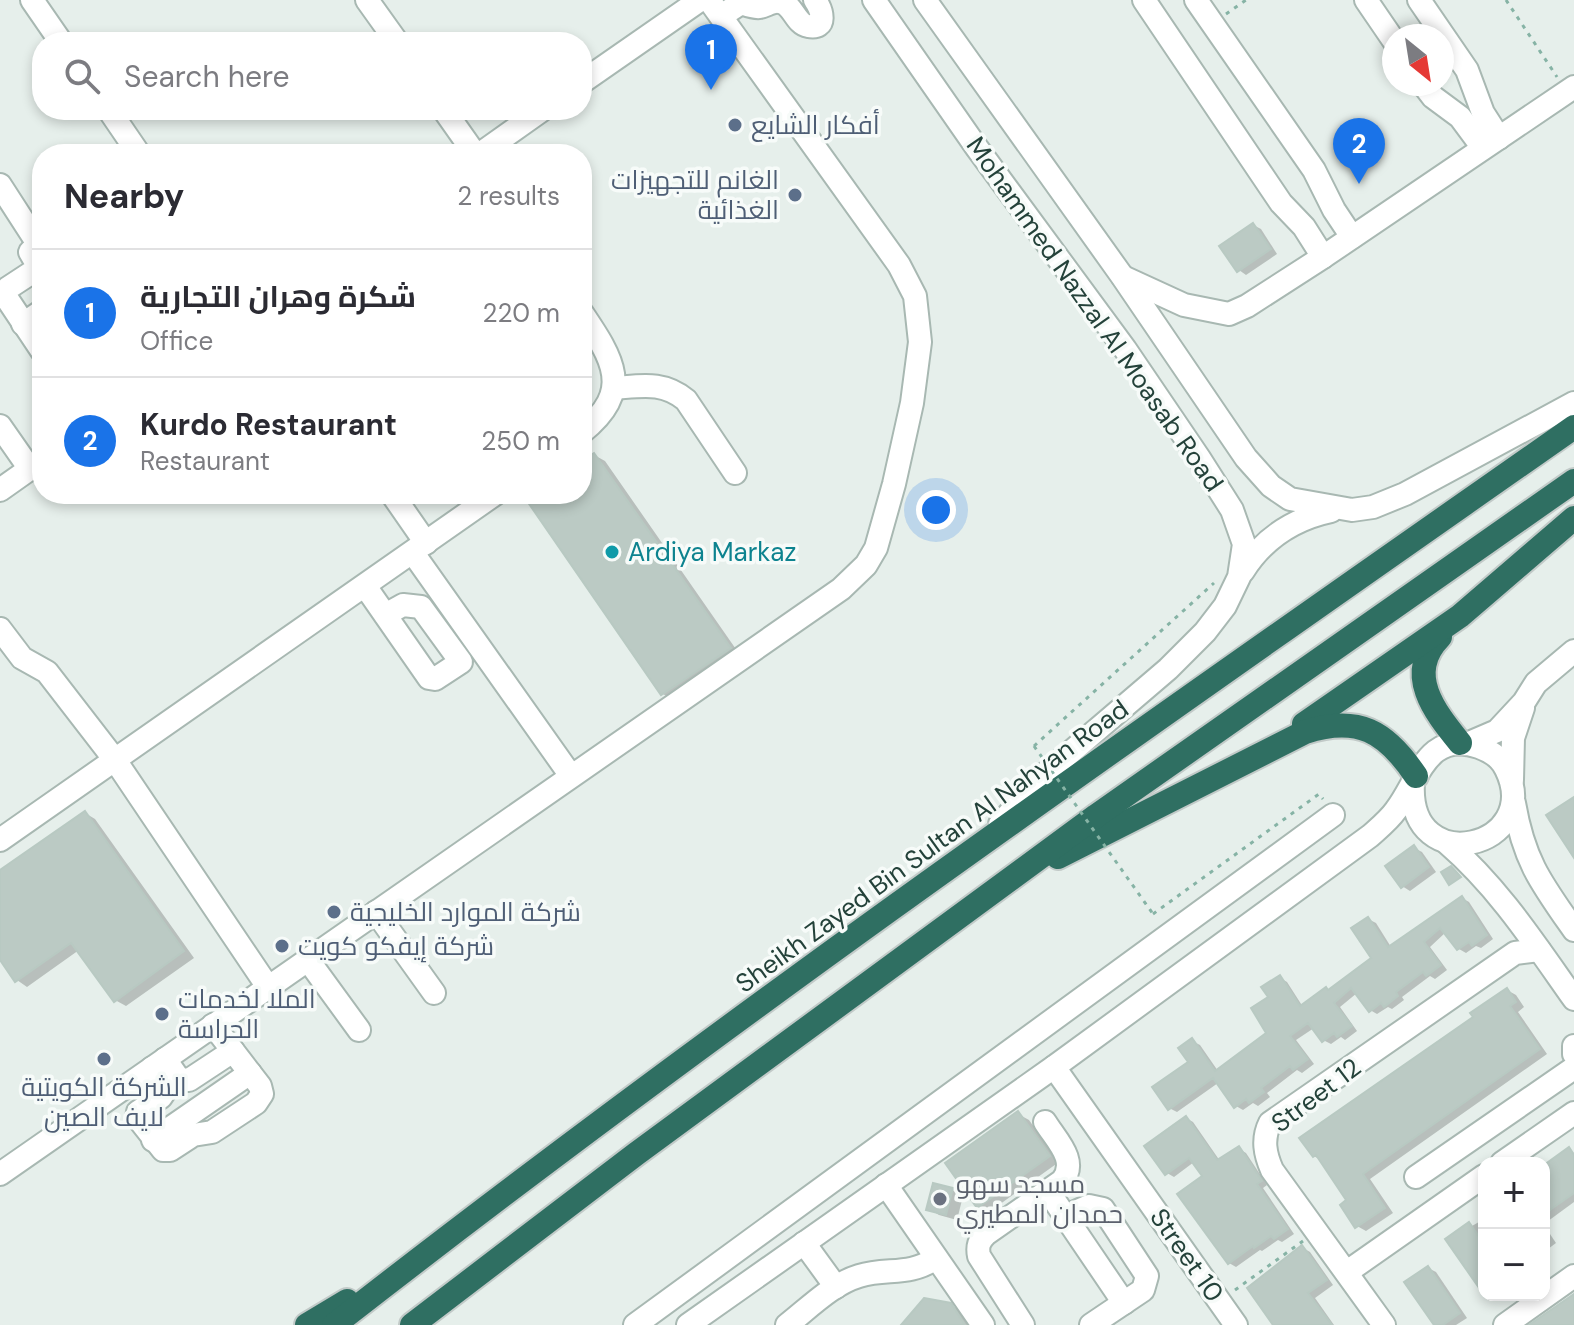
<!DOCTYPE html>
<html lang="en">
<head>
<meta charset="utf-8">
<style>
	body { margin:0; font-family:"DM Sans",Cairo,sans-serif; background:#f2f2f3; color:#2b2b33 }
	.controls { position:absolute; right:24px; bottom:24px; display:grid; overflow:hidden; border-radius:16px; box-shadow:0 4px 12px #0003 }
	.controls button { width:72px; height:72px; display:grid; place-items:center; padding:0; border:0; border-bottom:2px solid #e1e1e2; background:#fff; color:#2b2b33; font:40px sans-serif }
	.compass { position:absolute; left:1382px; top:24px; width:72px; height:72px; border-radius:50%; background:#fff; box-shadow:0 4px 12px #0003; rotate:150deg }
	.you { position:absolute; left:936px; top:510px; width:28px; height:28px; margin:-20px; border:6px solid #fff; border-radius:50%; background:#1a73e8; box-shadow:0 0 0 12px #1a73e833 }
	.badge { display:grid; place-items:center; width:52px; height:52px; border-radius:50%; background:#1a73e8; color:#fff; font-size:26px; font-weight:700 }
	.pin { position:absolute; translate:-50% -66px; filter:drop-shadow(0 2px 4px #0008) }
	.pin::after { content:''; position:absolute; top:42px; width:28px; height:24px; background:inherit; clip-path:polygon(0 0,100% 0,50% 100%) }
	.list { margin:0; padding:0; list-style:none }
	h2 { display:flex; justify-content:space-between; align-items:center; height:104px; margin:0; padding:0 32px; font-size:34px }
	h2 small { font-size:26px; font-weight:400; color:#7c7c81 }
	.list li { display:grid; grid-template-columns:52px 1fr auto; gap:24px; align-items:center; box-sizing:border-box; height:128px; padding:0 32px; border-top:2px solid #e1e1e2 }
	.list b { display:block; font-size:30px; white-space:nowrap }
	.list p { margin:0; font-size:26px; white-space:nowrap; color:#7c7c81 }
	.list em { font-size:26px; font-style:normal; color:#7c7c81 }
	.icon { flex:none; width:44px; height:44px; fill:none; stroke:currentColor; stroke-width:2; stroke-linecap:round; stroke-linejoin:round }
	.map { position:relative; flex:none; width:1574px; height:1325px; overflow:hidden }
	.search { position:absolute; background:#fff; box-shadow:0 4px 12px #0003; left:32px; top:32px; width:560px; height:88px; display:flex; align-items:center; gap:20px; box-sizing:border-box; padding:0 28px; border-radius:32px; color:#7c7c81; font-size:30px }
	.panel { position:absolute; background:#fff; box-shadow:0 4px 12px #0003; left:32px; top:144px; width:560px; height:360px; border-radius:32px }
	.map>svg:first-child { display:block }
	.shadow { fill:#0003 }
	.building { fill:#bbcac4; stroke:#b8c9c2; stroke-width:2 }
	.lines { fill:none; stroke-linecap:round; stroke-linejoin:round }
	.minor-casing { stroke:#a8b8b2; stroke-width:26 }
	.highway-casing { stroke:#c2cac8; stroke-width:28 }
	.path { stroke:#86b3a5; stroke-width:3; stroke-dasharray:4 6; stroke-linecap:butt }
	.minor { stroke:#fff; stroke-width:22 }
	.highway { stroke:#2f6f62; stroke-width:24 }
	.path-bridge { stroke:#86b3a5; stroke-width:3; stroke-dasharray:4 6; stroke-linecap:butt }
	.service-dot { fill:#5c6f8a; stroke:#f7fbf9; stroke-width:3 }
	.culture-dot { fill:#0f9aa8; stroke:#f7fbf9; stroke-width:3 }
	.worship-dot { fill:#6b7280; stroke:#f7fbf9; stroke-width:3 }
	.labels { text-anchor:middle; stroke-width:7; stroke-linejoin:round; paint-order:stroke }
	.service-label { font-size:26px; fill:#4e5e75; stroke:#f7fbf9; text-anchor:start }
	.street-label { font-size:26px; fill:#24423a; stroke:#f7fbf9 }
	.culture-label { font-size:26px; fill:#0d838f; stroke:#f7fbf9; text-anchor:start }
	.worship-label { font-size:26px; fill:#5b616d; stroke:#f7fbf9; text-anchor:start }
</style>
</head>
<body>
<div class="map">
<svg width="1574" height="1325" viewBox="0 0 1574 1325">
	<rect width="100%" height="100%" fill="#e6efeb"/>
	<!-- shadow -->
	<g class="shadow">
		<polygon points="1253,225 1261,229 1277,254 1246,275 1239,270"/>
		<polygon points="594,455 605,461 740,655 673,700 663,694 535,494 582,494 582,463"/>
		<polygon points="85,813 95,819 194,958 126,1006 115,1000 79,950 27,987 17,980 0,957 0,873"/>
		<polygon points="1414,848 1422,852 1436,872 1410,891 1402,886"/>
		<polygon points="1462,898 1469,902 1493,939 1481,948 1476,946 1466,953 1459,949 1446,932 1430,947 1447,970 1435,979 1430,976 1402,997 1404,1000 1392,1009 1388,1007 1377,1014 1370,1010 1357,993 1340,1007 1357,1031 1345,1040 1341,1037 1331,1044 1323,1040 1314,1028 1296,1040 1314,1064 1302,1073 1297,1070 1267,1093 1270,1097 1258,1106 1253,1103 1243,1110 1236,1106 1218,1083 1177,1112 1169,1108 1191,1062 1192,1041 1200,1045 1218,1071 1269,1033 1270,997 1280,978 1287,982 1303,1007 1374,959 1368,919 1376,923 1391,947"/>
		<polygon points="1507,990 1516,995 1524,1007 1518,1012 1547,1054 1370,1179 1393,1213 1366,1231 1357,1226 1349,1201 1322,1161 1314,1156"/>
		<polygon points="1018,1114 1029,1120 1059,1162 989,1212 979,1206"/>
		<polygon points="1186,1118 1193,1122 1220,1161 1239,1149 1246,1153 1267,1185 1263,1188 1294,1234 1282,1242 1278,1240 1262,1251 1260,1250 1236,1267 1229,1263 1205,1176 1194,1162 1174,1177 1167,1173"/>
		<polygon points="1569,1150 1574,1153 1574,1202 1544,1224 1544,1167"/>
		<polygon points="952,1190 963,1196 957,1220 939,1215 929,1209"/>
		<polygon points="1484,1219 1484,1292 1472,1226"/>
		<polygon points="1544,1225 1556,1243 1544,1252"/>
		<polygon points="1303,1248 1310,1252 1333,1285 1315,1298 1334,1325 1275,1325"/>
		<polygon points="1428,1268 1436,1272 1467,1318 1456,1325 1436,1325"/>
		<polygon points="950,1305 962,1312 970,1325 904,1325"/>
	</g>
	<!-- building -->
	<g class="building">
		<polygon points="1253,223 1271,249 1237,272 1219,246"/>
		<polygon points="594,453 731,648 661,695 525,498 531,494 582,494 582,460"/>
		<polygon points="1574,797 1574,858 1546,815"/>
		<polygon points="85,811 184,951 114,1002 71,943 15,982 0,960 0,870"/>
		<polygon points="1414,845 1429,867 1401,888 1385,866"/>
		<polygon points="1451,866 1461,877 1449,885 1441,872"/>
		<polygon points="1462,896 1487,935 1472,946 1469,942 1457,950 1440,928 1424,942 1441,965 1426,976 1423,972 1396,992 1398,996 1384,1007 1381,1003 1369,1012 1351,988 1334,1003 1352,1026 1337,1037 1334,1033 1322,1042 1308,1023 1290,1036 1308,1059 1293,1070 1290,1066 1261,1088 1264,1092 1249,1103 1246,1099 1234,1108 1213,1078 1168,1110 1152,1087 1188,1062 1178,1048 1192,1038 1215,1071 1266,1033 1251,1008 1268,997 1261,987 1280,975 1300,1006 1326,987 1328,990 1371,958 1351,928 1368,917 1388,947"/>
		<polygon points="1507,988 1516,1002 1510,1006 1540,1049 1363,1174 1385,1208 1355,1228 1340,1205 1346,1200 1316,1155 1313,1157 1299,1138 1473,1017 1470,1013"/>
		<polygon points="1018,1111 1050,1156 977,1208 945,1163"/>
		<polygon points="1186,1116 1217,1160 1239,1146 1262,1181 1257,1184 1288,1229 1274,1239 1271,1236 1254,1248 1253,1246 1228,1264 1177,1194 1202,1176 1189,1158 1165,1175 1144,1146"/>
		<polygon points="1569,1147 1574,1155 1574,1193 1544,1214 1544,1165"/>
		<polygon points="933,1183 953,1188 946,1215 926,1210"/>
		<polygon points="1469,1222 1484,1244 1484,1295 1445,1239"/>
		<polygon points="1302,1245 1327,1280 1308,1293 1332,1325 1273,1325 1247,1288"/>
		<polygon points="1428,1266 1460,1313 1443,1325 1434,1325 1404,1282"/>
		<polygon points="1574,1294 1574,1325 1529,1325 1542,1316"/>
		<polygon points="924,1298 951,1303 965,1325 901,1325"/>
	</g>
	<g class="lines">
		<!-- minor casing -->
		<g class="minor-casing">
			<g id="minor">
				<polyline points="32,0 61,42"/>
				<polyline points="367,0 397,42"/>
				<polyline points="874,0 977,148 1125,349 1199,458 1232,510 1244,544 1239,577 1225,606 1205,632 1168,669 1044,775 1000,824"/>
				<polyline points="925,0 1122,276 1246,458 1271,486 1290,499 1352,510 1373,507 1405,494 1574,403"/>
				<polyline points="1144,0 1281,203 1304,227 1323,257"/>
				<polyline points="1196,0 1314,170 1334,210 1352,237"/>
				<polyline points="1366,0 1394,41"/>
				<polyline points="1419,0 1467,70 1483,113 1499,138"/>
				<path d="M721 16 741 3C747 5 754 8 760 7 766 6 772 1 779 2 793 3 795 24 808 26 828 30 822 10 815 0"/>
				<polyline points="582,82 700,0"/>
				<polyline points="1423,84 1433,97 1460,117 1483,148"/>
				<polyline points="109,110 139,154"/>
				<polyline points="444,110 475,154"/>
				<polyline points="480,154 542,110"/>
				<polyline points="0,185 42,250"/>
				<polyline points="42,242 30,252 37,264 37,269 8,288 4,294 42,351"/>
				<polyline points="1123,277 1184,305 1229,314 1247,306 1323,257 1574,87"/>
				<path d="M582 313C613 359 634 391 582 432"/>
				<polyline points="23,324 42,311"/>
				<path d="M614 388C642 386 663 381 686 400L735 473"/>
				<polyline points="0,426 30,469"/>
				<polyline points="0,490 41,461"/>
				<polyline points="392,494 426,543"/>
				<polyline points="413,553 571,776"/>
				<path d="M1243 571C1264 538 1293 519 1331 511"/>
				<polyline points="365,586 429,678 435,679 461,662 421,607 403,605 385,615"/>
				<polyline points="0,629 22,658 47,672 115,760 268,987"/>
				<polyline points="1469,743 1497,731 1524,702 1536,683 1574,651"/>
				<polyline points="1512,780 1513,738 1523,708"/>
				<path d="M1514 803C1524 861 1541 883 1574 930"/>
				<polyline points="0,840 495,494"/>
				<path d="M1447 843C1499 888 1535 944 1574 999"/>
				<polyline points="376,912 434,993"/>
				<polyline points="308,960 359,1030"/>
				<polyline points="1574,1046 1574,1054"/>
				<polyline points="165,1059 179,1079 189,1080 233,1051"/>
				<polyline points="1054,1067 1236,1325"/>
				<polyline points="152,1068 165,1091 161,1097 138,1112 137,1117 163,1150 170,1150 193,1135 212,1132 256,1103 262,1094 260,1086 213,1025"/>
				<polyline points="153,1140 250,1073"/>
				<polyline points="1502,1163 1574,1113"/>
				<polyline points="0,1174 841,589 866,565 876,548 894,484 912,403 920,342 915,296 899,265 709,0"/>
				<polyline points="1416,1177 1574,1068"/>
				<polyline points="886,1185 983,1325"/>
				<polyline points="1048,1191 1124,1303"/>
				<polyline points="1066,1216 1089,1206 1103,1209 1147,1276 1143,1290 1091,1325"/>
				<polyline points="804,1243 836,1287"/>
				<polyline points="1347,1272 1484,1176"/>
				<polyline points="635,1325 1333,815"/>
				<path d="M688 1325 1054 1067 1370 836C1379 828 1389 820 1396 810 1419 780 1427 729 1479 747 1490 751 1501 758 1506 769 1545 848 1407 881 1413 783"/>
				<path d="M787 1325C809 1308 832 1284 859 1276 888 1267 908 1277 936 1258"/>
				<path d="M1023 1325 979 1256C977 1246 979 1241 986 1234L1062 1181C1079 1161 1056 1140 1045 1122"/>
				<path d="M1384 1325 1272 1170C1265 1154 1262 1139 1270 1123L1515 953 1539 950"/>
				<polyline points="1505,1325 1574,1276"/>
			</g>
		</g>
		<!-- highway casing -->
		<g class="highway-casing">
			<g id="highway">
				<path d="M1440 637C1404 674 1435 712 1460 743"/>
				<polyline points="1304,724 1460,616 1574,518"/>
				<path d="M1058 857 1305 732C1358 715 1386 731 1416 776"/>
				<polyline points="307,1325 347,1301"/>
				<path d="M334 1325C736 1011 1156 720 1574 427"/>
				<polyline points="412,1325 636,1154 1096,816 1574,481"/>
			</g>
		</g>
		<!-- path -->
		<g class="path">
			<polyline points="1506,0 1557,77"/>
			<polyline points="1226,14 1246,0"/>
			<polyline points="1034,746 1214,583"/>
			<polyline points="1153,914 1319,794 1323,799"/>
			<polyline points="1235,1290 1303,1241"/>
		</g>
		<!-- minor -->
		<use href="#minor" class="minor"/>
		<!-- highway -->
		<use href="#highway" class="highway"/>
		<!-- path-bridge -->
		<polyline class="path-bridge" points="1034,746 1153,914"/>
	</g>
	<!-- markers -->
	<g class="service-dot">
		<circle cx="735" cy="125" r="8"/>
		<circle cx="795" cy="195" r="8"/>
		<circle cx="334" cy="912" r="8"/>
		<circle cx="282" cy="946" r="8"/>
		<circle cx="162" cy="1014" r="8"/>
		<circle cx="104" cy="1059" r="8"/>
	</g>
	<circle class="culture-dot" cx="612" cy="552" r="8"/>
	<circle class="worship-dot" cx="940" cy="1199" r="8"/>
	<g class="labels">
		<!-- service labels -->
		<g class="service-label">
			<text x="751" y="134">أفكار الشايع</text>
			<text x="779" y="189" text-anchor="end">الغانم للتجهيزات<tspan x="779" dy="30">الغذائية</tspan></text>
			<text x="350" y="921">شركة الموارد الخليجية</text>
			<text x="298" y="955">شركة إيفكو كويت</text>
			<text x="178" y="1008">الملا لخدمات<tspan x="178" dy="30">الحراسة</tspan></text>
			<text x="104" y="1096" text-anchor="middle">الشركة الكويتية<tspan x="104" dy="30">لايف الصين</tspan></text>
		</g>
		<!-- street labels -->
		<g class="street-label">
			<text transform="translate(1095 314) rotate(55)" y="9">Mohammed Nazzal Al Moasab Road</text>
			<text transform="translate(932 846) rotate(-36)" y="9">Sheikh Zayed Bin Sultan Al Nahyan Road</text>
			<text transform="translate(1316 1095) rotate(-37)" y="9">Street 12</text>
			<text transform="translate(1187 1255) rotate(55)" y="9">Street 10</text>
		</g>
		<!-- culture labels -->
		<g class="culture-label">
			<text x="628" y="561">Ardiya Markaz</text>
		</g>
		<!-- worship labels -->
		<g class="worship-label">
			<text x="956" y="1193">مسجد سهو<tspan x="956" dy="30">حمدان المطيري</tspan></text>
		</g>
	</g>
</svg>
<div class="controls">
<button>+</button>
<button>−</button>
</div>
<svg class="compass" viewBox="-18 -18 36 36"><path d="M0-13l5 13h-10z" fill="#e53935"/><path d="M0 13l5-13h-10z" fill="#7c7c81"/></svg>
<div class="you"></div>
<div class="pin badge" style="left:711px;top:90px">1</div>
<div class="pin badge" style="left:1359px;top:184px">2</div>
<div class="search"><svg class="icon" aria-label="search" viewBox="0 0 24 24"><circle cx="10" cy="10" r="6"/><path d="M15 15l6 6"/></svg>Search here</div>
<section class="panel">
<h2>Nearby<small>2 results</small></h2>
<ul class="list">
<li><span class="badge">1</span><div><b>شكرة وهران التجارية</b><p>Office</p></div><em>220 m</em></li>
<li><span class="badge">2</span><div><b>Kurdo Restaurant</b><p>Restaurant</p></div><em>250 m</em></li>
</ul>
</section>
</div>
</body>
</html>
